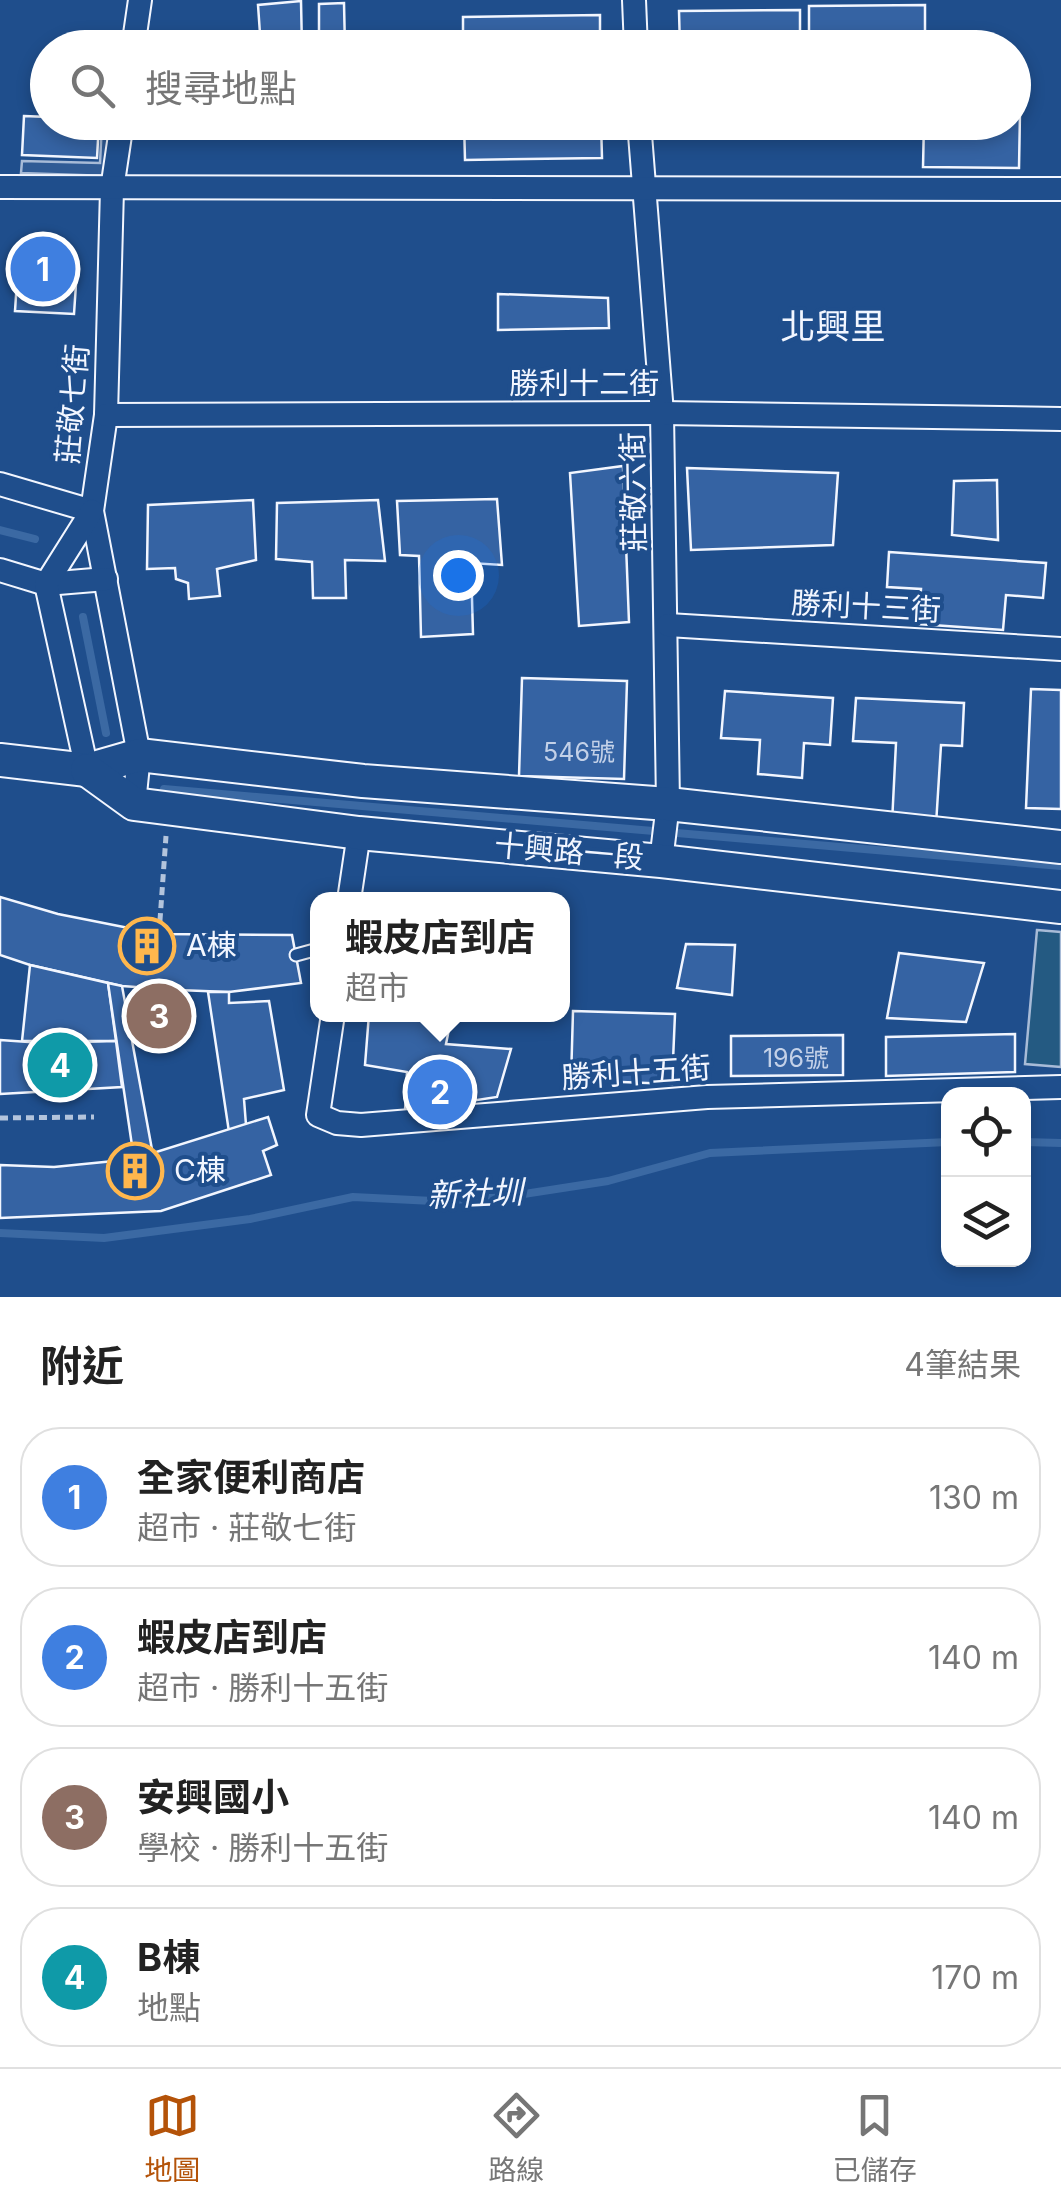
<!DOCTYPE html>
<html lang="zh-TW">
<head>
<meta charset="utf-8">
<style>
	body { margin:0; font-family:Inter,"Noto Sans TC",sans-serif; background:#f6f6f6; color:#222 }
	.controls { position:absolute; right:30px; bottom:30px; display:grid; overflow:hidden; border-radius:20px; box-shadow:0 5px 15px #0003 }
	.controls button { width:90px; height:90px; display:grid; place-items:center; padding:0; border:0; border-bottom:2px solid #e0e0e0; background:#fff; color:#222; font:50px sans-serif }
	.you { position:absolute; left:458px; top:575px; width:35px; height:35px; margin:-25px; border:8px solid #fff; border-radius:50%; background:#1a73e8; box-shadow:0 0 0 15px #1a73e833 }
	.badge { display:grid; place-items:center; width:65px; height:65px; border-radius:50%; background:#b45309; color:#fff; font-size:32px; font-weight:700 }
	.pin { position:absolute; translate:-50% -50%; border:5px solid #fff; box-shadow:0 2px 10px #0006 }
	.popup { position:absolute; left:310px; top:892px; width:260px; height:130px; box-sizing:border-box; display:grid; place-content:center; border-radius:20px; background:#fff; filter:drop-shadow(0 2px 8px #0005); font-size:32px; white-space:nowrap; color:#767676 }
	.popup b { font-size:38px; color:#222 }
	.popup::after { content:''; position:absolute; left:50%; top:100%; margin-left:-20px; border:20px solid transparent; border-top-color:#fff }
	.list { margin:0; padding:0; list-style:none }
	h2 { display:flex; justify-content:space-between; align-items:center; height:130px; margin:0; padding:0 40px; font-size:42px }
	h2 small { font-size:32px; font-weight:400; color:#767676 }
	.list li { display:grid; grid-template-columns:65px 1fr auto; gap:30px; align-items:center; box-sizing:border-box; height:140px; margin:0 20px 20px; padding:0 20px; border:2px solid #e0e0e0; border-radius:40px }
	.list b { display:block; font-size:38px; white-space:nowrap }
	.list p { margin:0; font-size:32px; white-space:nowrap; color:#767676 }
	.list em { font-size:32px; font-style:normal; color:#767676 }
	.icon { flex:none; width:55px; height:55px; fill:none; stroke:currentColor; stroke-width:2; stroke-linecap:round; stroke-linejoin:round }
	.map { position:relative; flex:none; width:1061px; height:1297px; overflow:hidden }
	.search { position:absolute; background:#fff; box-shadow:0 5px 15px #0003; left:30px; right:30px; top:30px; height:110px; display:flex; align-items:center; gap:25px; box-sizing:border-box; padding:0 35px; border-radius:55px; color:#767676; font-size:38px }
	.sheet { height:770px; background:#fff }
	nav { display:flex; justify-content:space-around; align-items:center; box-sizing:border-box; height:140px; border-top:2px solid #e0e0e0; background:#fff; font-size:28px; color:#767676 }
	nav a { display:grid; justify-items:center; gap:5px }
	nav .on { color:#b45309 }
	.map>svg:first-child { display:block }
	.green { fill:#245a82; stroke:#a8bbd7; stroke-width:2.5 }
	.parking { fill:#305b95; stroke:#a8bbd7; stroke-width:2.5 }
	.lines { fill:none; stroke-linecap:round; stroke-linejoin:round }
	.stream { stroke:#3b69a3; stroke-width:8 }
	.building { fill:#3563a3; stroke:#f2f6ff; stroke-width:2.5 }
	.lane-casing { stroke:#f2f6ff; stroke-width:15 }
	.street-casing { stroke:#f2f6ff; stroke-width:26 }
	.secondary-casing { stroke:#f2f6ff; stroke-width:36 }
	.path { stroke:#b3c4dc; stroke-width:5; stroke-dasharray:8 5; stroke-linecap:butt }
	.lane { stroke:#1f4e8c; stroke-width:11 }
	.street { stroke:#1f4e8c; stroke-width:22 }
	.secondary { stroke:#1f4e8c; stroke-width:32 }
	.labels { text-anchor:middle; stroke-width:8; stroke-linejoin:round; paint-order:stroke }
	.number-label { font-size:25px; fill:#c3d1e8 }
	.street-label { font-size:30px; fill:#f2f6ff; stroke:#1f4e8c }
	.poi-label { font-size:30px; fill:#f2f6ff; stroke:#1f4e8c; text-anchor:start }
	.water-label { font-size:32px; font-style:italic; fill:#f2f6ff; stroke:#1f4e8c }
	.quarter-label { font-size:35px; fill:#f2f6ff; stroke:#1f4e8c }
</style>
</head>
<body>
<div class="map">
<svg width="1061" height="1297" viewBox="0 0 1061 1297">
	<rect width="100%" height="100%" fill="#1f4e8c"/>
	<!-- green -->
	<polygon class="green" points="1037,930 1061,932 1061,1067 1025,1064"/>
	<!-- parking -->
	<polygon class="parking" points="102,123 112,123 109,176 21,173 22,161 100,163"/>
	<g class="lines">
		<!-- stream -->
		<g class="stream">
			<polyline points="0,530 35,539"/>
			<polyline points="83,617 106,733"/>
			<polyline points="164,789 1061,866"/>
			<polyline points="1024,1142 1061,1143"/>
			<polyline points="0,1233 104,1238 250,1219 353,1197 433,1201 505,1197 608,1181 710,1153 948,1142"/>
		</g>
	</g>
	<!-- building -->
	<g class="building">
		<polygon points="301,1 302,48 261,48 258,5"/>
		<polygon points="344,3 345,48 319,48 319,4"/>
		<polygon points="925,5 925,48 809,48 809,6"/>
		<polygon points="800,10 800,48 680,48 679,11"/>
		<polygon points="600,15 600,48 463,48 463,17"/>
		<polygon points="1014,112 1020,112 1019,168 923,167 924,122 1014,122"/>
		<polygon points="24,116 48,117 48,122 99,122 97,158 22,155"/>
		<polygon points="464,122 601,122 602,158 465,160"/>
		<polygon points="19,251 68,254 66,283 76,284 74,314 15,311"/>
		<polygon points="498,294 608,298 609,328 498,330"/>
		<polygon points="623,466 629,622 579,626 570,473"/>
		<polygon points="687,468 838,473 833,545 691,550"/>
		<polygon points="997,480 998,540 952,535 954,481"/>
		<polygon points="497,499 502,565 471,563 473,634 421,637 419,556 400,555 397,501"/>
		<polygon points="253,500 256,560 217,569 220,596 189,599 188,583 176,579 175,568 147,569 148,505"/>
		<polygon points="378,500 385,561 345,560 346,598 313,598 312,562 276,559 277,503"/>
		<polygon points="889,552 1046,563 1043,598 1006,595 1003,630 918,624 921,589 887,587"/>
		<polygon points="522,678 627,681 624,779 519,776"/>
		<polygon points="1031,689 1061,690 1061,809 1026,808"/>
		<polygon points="725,691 833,698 830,745 804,743 802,778 758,774 760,740 721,738"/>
		<polygon points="856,698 964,703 962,746 941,745 936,825 892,823 896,743 853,741"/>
		<polygon points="0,897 58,914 159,934 292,935 301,983 229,992 177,990 122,986 30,965 0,955"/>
		<polygon points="686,944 735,945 732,995 677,988"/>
		<polygon points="899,953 984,963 966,1022 887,1018"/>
		<polygon points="30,965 108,983 116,1041 22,1041"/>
		<polygon points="108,983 122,986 153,1155 134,1159"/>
		<polygon points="208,992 229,992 229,1003 269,1001 284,1090 244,1099 246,1125 229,1132"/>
		<polygon points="573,1011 675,1014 672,1084 571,1080"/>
		<polygon points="369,1014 452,1014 446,1044 511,1049 497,1097 405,1111 407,1072 365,1065"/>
		<polygon points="1015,1034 1015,1072 886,1076 886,1037"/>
		<polygon points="843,1035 843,1075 731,1076 731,1036"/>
		<polygon points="0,1040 43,1043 116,1041 122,1087 0,1094"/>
		<polygon points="268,1117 277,1145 263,1151 271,1175 161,1211 0,1218 0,1165 54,1167 134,1159"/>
	</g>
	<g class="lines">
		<!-- lane casing -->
		<g class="lane-casing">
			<polyline id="lane" points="296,955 318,949"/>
		</g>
		<!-- street casing -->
		<g class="street-casing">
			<g id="street">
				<polyline points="634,0 636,48"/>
				<polyline points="133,48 140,0"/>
				<polyline points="122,122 112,189 106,415 92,511 139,755 134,804"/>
				<polyline points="639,122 662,413 668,804 661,861"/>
				<polyline points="0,187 1061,189"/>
				<polyline points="106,415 662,413 1061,419"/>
				<polyline points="0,484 92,511"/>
				<polyline points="0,570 46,584 106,579"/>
				<polyline points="668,625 1061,649"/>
				<polyline points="87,770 46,584 92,511"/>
				<polyline points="349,900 359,833"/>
				<polyline points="333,1014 318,1115 337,1123 361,1125 707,1097 1061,1087"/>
			</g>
		</g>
		<!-- secondary casing -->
		<g class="secondary-casing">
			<g id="secondary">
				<polyline points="0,760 87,770 139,755 363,781 668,804 1061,847"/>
				<polyline points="87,770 134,804 359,833 661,861 1061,907"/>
			</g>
		</g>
		<!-- path -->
		<g class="path">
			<polyline points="159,934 166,836"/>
			<polyline points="0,1118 94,1117"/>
		</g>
		<!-- lane -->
		<use href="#lane" class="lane"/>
		<!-- street -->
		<use href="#street" class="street"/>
		<!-- secondary -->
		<use href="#secondary" class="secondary"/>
	</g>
	<!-- icons -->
	<defs>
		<g id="building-ring" transform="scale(2.875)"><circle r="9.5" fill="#1f4e8c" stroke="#ffb74d" stroke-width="1.5"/><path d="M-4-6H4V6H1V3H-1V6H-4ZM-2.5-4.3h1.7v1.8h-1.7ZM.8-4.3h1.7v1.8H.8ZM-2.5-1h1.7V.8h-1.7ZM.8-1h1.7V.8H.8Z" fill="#ffb74d"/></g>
	</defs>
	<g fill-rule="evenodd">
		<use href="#building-ring" x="147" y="946"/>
		<use href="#building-ring" x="135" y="1171"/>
	</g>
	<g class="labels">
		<!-- number labels -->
		<g class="number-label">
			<text x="579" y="761">546號</text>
			<text x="796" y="1067">196號</text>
		</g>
		<!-- street labels -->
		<g class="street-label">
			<text x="584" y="394">勝利十二街</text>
			<text transform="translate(73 404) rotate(-85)" y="10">莊敬七街</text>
			<text transform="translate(634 492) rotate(-91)" y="10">莊敬六街</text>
			<text transform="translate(866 607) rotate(3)" y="10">勝利十三街</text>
			<text transform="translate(569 852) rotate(5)" y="10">十興路一段</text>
			<text transform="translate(636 1073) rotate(-4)" y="10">勝利十五街</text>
		</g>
		<!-- poi labels -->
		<g class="poi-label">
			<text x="186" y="956">A棟</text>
			<text x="174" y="1181">C棟</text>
		</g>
		<!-- water labels -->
		<g class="water-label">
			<text transform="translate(475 1194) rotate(-2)" y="11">新社圳</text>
		</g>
		<!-- quarter labels -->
		<g class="quarter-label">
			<text x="833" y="339">北興里</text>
		</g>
	</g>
</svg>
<div class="controls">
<button><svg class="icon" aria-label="locate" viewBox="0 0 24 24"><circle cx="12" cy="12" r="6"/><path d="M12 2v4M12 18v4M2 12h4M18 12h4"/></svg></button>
<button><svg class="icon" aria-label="layers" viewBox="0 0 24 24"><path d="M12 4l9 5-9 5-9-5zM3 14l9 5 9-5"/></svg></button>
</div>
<div class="you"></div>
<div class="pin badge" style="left:43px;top:269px;background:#3f7fe0">1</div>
<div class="pin badge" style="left:440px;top:1092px;background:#3f7fe0">2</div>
<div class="popup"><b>蝦皮店到店</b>超市</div>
<div class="pin badge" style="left:159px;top:1016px;background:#8d6e63">3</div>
<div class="pin badge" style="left:60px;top:1065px;background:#0f9aa8">4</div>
<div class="search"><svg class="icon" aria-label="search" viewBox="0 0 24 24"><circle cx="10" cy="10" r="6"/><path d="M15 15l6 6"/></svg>搜尋地點</div>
</div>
<section class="sheet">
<h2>附近<small>4筆結果</small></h2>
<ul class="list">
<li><span class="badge" style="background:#3f7fe0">1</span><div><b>全家便利商店</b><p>超市 · 莊敬七街</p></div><em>130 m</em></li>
<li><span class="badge" style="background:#3f7fe0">2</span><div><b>蝦皮店到店</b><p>超市 · 勝利十五街</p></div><em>140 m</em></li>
<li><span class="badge" style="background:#8d6e63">3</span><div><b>安興國小</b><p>學校 · 勝利十五街</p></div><em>140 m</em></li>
<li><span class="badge" style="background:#0f9aa8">4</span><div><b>B棟</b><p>地點</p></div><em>170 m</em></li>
</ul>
</section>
<nav>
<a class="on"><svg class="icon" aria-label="map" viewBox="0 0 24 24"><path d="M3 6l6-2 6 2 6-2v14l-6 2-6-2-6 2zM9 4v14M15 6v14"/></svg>地圖</a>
<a><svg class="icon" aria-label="directions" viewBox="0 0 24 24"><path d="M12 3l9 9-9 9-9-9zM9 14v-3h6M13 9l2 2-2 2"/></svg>路線</a>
<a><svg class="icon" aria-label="saved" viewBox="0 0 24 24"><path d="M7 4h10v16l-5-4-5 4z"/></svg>已儲存</a>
</nav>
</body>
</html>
